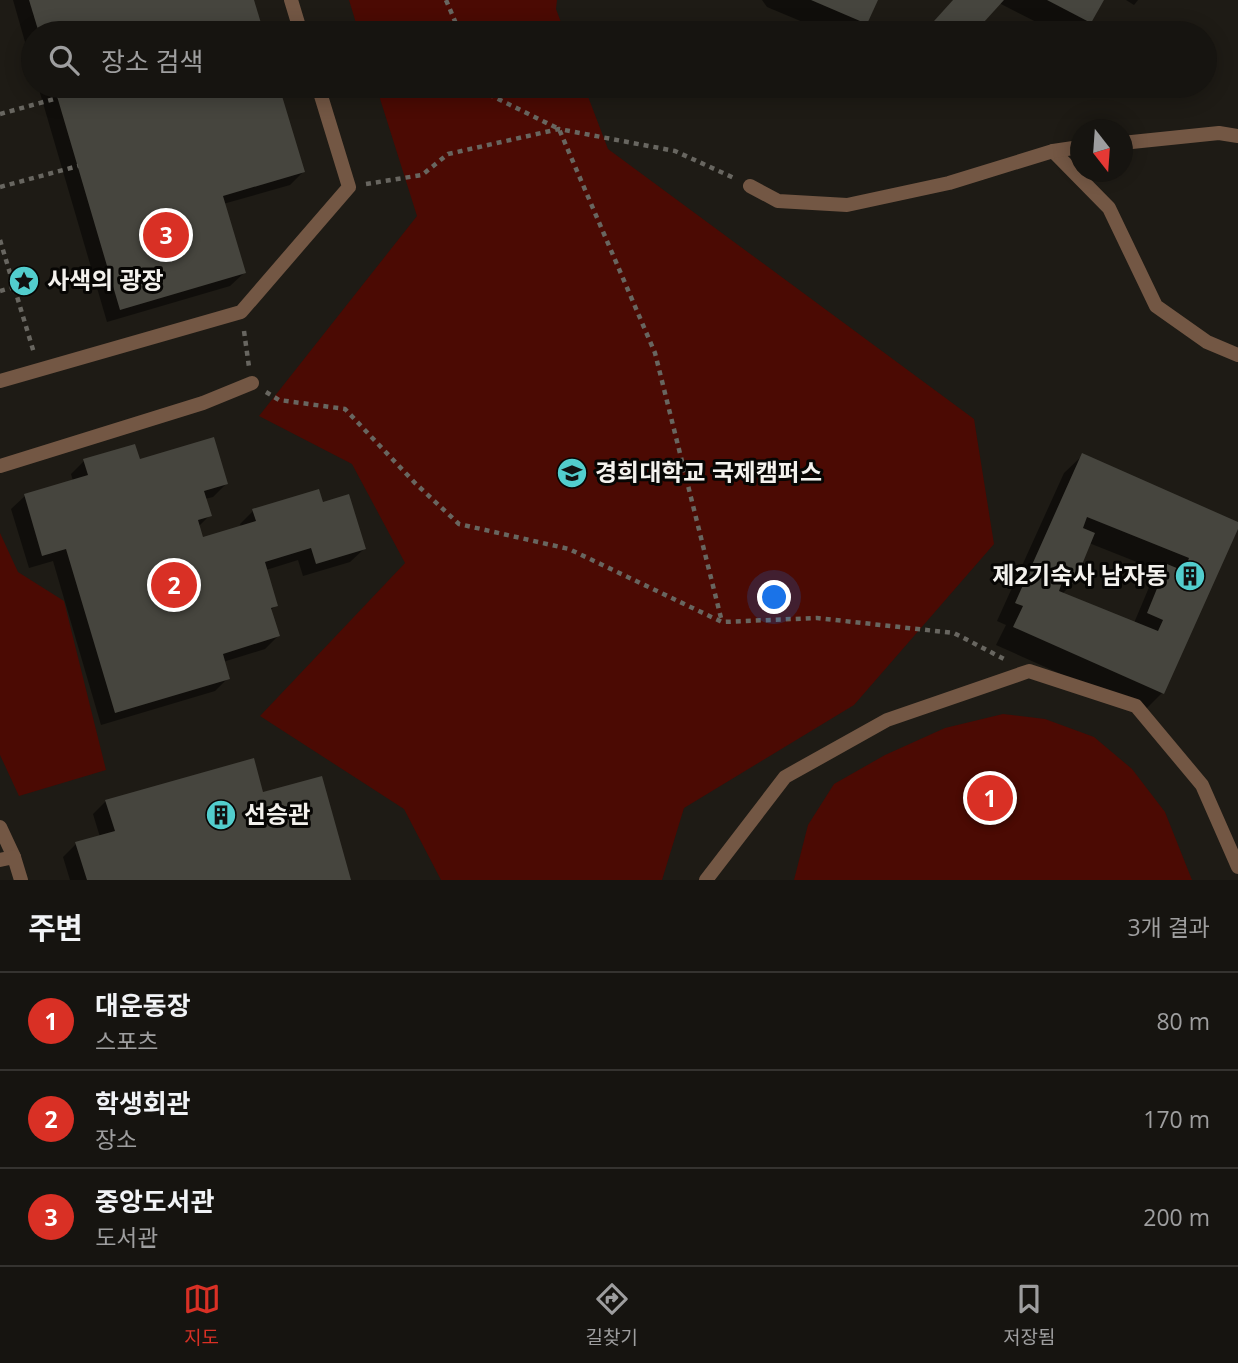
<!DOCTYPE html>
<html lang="ko">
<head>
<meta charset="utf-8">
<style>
	body { margin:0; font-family:"Open Sans","Noto Sans KR",sans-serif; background:#1f1d19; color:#f1f3f6 }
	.compass { position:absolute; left:1070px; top:119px; width:63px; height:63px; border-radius:50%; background:#161410; box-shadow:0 4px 18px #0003; rotate:163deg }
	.you { position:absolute; left:775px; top:598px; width:24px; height:24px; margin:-18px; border:5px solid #fff; border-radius:50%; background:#1a73e8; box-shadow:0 0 0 10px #1a73e833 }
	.badge { display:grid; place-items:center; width:46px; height:46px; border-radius:50%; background:#d93025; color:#fff; font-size:23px; font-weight:700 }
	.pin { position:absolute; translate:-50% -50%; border:4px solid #fff; box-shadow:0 2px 7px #0006 }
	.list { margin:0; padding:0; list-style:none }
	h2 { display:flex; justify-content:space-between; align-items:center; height:91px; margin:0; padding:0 28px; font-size:30px }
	h2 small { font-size:23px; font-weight:400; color:#9e9e9f }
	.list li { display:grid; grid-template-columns:46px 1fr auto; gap:21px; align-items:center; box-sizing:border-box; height:98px; padding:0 28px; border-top:2px solid #353330 }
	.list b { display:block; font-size:26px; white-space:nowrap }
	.list p { margin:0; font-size:23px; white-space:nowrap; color:#9e9e9f }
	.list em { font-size:23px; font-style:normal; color:#9e9e9f }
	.icon { flex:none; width:38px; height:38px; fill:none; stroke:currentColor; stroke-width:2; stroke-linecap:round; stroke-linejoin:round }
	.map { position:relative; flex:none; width:1238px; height:880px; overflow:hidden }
	.search { position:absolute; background:#161410; box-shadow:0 4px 18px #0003; left:21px; right:21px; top:21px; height:77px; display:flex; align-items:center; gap:18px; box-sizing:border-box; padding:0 24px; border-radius:38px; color:#9e9e9f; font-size:26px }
	.sheet { height:385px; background:#161410 }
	nav { display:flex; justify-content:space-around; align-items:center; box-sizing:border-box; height:98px; border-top:2px solid #353330; background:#161410; font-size:19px; color:#9e9e9f }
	nav a { display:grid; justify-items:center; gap:4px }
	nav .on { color:#d93025 }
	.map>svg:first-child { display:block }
	.green { fill:#4b0a03 }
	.shadow { fill:#0007; fill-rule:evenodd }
	.building { fill:#46453e; fill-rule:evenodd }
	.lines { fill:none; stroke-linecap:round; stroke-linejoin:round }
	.path { stroke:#686660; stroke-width:4.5; stroke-dasharray:5 5; stroke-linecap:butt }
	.service { stroke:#735744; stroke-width:14 }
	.labels { text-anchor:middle; stroke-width:6; stroke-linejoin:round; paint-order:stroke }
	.poi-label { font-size:24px; font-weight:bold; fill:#f3f1ed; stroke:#070604; text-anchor:start }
</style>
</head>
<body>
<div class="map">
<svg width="1238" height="880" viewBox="0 0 1238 880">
	<rect width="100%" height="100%" fill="#1e1b15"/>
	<!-- green -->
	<g class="green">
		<polygon points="349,0 557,0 556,9 565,33 359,33"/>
		<polygon points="376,86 584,86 608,149 974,419 994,544 854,705 684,808 662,880 441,880 404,809 260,716 405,563 352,464 259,416 417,216"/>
		<polygon points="0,533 18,572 64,601 106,770 19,796 0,755"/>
		<polygon points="1003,714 1045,719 1094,737 1132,769 1165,812 1192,880 794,880 808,825 834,784 885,755 945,728"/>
	</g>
	<!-- shadow -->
	<g class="shadow">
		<polygon points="13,0 253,0 262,33 33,33 33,70"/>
		<polygon points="762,0 876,0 866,23 856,33 829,33 767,7"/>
		<polygon points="954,0 1102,0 1090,22 1079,33 1058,33 999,3 971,33 924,33"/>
		<polygon points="1126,0 1138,0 1134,5"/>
		<polygon points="38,86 278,86 303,172 290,185 223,204 244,273 230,286 107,322"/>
		<path d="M1083 455 1238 524 1162 693 1144 711 996 645 1006 625 997 621 1064 473ZM1089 543 1162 572 1150 585 1134 623 1062 594 1073 583Z"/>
		<polygon points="84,461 138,462 226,484 213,497 205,499 210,515 198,527 202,539 241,527 240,524 253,511 321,504 364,549 350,562 303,576 298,560 266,570 276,605 270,611 278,636 265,649 223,662 228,678 215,691 101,725 53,561 29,568 11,509 25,496 73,481 71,474"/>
		<polygon points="321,778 349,880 70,880 63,857 76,844 100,837 93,814 106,801 262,794"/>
	</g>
	<!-- building -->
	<g class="building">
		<polygon points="29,0 254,0 264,33 39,33"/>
		<polygon points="811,0 878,0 867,24"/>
		<polygon points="953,0 1004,0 974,33 927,33 925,31"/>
		<polygon points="1047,0 1104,0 1091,23"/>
		<polygon points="54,86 279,86 305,172 223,196 246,273 120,310"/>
		<polygon points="214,437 228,484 204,491 212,516 198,520 203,537 256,521 252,509 319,489 323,502 349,494 366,549 316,564 311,548 265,562 278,606 271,608 280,636 223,654 230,679 115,713 66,549 42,556 24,494 88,475 83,459 135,444 140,459"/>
		<path d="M1082 453 1238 522V529L1164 694 1013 627 1023 606 1015 603ZM1087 517 1189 558 1184 571 1167 564 1147 613 1163 620 1158 631 1059 591 1063 580 1074 584 1095 533 1083 528Z"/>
		<polygon points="254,758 263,792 322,776 351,880 87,880 75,842 115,831 105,800"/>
	</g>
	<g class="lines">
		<!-- path -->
		<g class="path">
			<polyline points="446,0 460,33"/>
			<polyline points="483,86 490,95 559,129 655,353 722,622"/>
			<polyline points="0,114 58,98"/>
			<polyline points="366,184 422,175 448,154 559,129 675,151 734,178"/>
			<polyline points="0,187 78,166"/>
			<polyline points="0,240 34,353"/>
			<polyline points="0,291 14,287"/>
			<polyline points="244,331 249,367"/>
			<polyline points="266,392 279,400 345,409 415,483 459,524 569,549 722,622 817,618 954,633 1006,660"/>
		</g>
		<!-- service -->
		<g class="service">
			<polyline points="291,0 301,33"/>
			<polyline points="1122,143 1219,133 1238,136"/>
			<polyline points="1053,151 1109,208 1156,306 1207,342 1238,355"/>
			<polyline points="750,186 778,201 847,205 949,183 1053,151 1080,147"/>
			<polyline points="0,381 241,312 349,187 318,86"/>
			<polyline points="0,466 203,403 252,383"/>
			<polyline points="0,827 14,857"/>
			<polyline points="0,860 14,857 21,880"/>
			<polyline points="706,880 785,777 887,720 1029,671 1136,706 1202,785 1238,867"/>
		</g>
	</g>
	<!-- icons -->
	<defs>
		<g id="sight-disc" transform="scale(1.575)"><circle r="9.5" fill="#52cdcd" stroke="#070604"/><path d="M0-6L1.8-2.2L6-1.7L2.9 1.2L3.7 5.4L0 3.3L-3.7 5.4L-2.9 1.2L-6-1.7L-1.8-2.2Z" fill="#111"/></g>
		<g id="university-disc" transform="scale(1.575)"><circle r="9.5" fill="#52cdcd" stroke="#070604"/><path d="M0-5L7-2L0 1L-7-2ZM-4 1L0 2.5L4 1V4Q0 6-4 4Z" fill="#111"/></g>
		<g id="building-disc" transform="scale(1.575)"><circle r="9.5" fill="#52cdcd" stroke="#070604"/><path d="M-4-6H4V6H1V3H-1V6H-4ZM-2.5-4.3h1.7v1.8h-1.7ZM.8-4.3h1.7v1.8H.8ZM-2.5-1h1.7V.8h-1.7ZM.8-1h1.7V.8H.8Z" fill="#111"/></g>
	</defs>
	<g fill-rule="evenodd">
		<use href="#sight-disc" x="24" y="281"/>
		<use href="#university-disc" x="572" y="473"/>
		<use href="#building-disc" x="1190" y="576"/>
		<use href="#building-disc" x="221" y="815"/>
	</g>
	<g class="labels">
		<!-- poi labels -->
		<g class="poi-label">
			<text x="47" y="289">사색의 광장</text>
			<text x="595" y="481">경희대학교 국제캠퍼스</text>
			<text x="1167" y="584" text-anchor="end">제2기숙사 남자동</text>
			<text x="244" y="823">선승관</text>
		</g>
	</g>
</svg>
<svg class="compass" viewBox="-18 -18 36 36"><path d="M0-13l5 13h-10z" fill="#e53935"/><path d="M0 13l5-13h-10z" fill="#9e9e9f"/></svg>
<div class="you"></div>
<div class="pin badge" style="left:990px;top:798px">1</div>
<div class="pin badge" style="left:174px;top:585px">2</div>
<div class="pin badge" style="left:166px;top:235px">3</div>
<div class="search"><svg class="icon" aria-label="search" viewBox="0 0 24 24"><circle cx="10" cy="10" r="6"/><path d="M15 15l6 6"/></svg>장소 검색</div>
</div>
<section class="sheet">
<h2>주변<small>3개 결과</small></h2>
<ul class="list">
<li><span class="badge">1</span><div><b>대운동장</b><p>스포츠</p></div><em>80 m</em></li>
<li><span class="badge">2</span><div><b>학생회관</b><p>장소</p></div><em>170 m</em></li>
<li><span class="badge">3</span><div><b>중앙도서관</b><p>도서관</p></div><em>200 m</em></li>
</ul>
</section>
<nav>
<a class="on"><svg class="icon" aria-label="map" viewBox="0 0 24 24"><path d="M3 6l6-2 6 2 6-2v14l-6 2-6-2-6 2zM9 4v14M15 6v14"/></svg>지도</a>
<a><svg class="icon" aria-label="directions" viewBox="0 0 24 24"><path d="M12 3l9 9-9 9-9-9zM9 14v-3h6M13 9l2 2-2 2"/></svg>길찾기</a>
<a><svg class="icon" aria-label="saved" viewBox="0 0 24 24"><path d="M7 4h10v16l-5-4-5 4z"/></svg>저장됨</a>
</nav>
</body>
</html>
